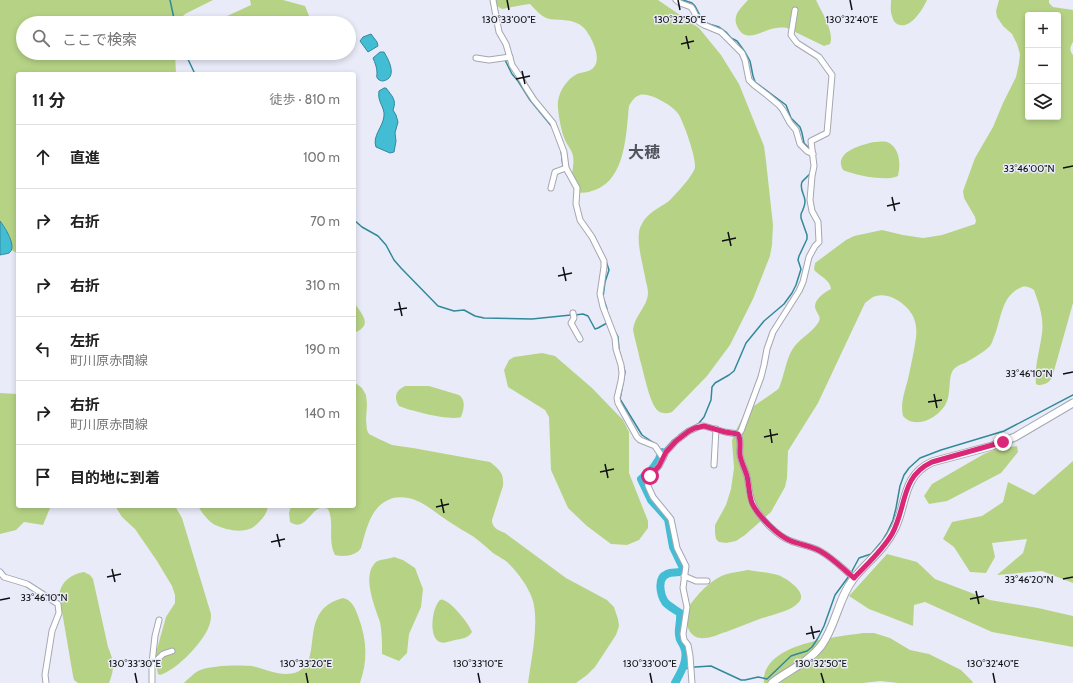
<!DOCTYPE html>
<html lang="ja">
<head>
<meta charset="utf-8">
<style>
	body { margin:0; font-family:Cabin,"Noto Sans JP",sans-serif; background:#f6f6f6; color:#222 }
	.controls { position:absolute; right:12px; top:12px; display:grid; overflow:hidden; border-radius:4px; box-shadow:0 2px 6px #0003 }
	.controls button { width:36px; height:36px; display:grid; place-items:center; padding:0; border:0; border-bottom:1px solid #e0e0e0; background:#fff; color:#222; font:20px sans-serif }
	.stop { position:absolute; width:12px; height:12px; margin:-9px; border:3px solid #db2777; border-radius:50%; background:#fff }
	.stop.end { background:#db2777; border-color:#fff; box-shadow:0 1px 4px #0008 }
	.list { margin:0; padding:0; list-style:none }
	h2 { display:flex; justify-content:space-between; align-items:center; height:52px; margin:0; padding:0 16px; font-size:17px }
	h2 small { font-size:13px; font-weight:400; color:#767676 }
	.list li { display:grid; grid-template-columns:26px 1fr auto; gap:12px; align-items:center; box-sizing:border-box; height:64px; padding:0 16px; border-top:1px solid #e0e0e0 }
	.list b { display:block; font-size:15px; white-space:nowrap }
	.list p { margin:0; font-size:13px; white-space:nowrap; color:#767676 }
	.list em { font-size:13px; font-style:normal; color:#767676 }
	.icon { flex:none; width:22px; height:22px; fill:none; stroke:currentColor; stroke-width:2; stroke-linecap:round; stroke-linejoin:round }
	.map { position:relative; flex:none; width:1073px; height:683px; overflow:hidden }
	.search { position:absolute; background:#fff; box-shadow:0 2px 6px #0003; left:16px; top:16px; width:340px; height:44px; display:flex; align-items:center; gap:10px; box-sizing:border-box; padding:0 14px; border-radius:22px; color:#767676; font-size:15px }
	.panel { position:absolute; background:#fff; box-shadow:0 2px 6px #0003; left:16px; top:72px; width:340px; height:436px; border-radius:4px }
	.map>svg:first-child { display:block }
	.green { fill:#b6d385; fill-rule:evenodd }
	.water { fill:#42bdd4; stroke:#32899a }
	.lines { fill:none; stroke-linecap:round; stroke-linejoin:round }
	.stream { stroke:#32899a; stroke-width:1.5 }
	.river { stroke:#42bdd4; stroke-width:8 }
	.minor-casing { stroke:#a4a7b2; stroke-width:7 }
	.secondary-casing { stroke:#a4a7b2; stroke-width:9 }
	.minor { stroke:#fff; stroke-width:5 }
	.secondary { stroke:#fff; stroke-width:7 }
	.route { stroke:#db2777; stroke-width:5 }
	.ticks { fill:none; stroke:#0e0f13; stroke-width:1.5 }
	.labels { text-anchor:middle; stroke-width:3; stroke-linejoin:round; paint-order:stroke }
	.quarter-label { font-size:16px; font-weight:bold; fill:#50535c; stroke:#e9ecf8 }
	.ticks-label { font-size:10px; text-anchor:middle; fill:#0e0f13; stroke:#e9ecf8; stroke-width:3; stroke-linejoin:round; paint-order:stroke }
</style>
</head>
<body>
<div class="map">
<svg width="1073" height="683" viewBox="0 0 1073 683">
	<rect width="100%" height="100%" fill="#e9ecf8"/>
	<!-- green -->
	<g class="green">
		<path d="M0 0H213L185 14 176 23H23V53H175L176 74H18V254L12 250C12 238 6 230 0 221Z"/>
		<polygon points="250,0 283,0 305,6 312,23 214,22 251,5"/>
		<path d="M495 0H658L699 28 721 55 739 84 764 146 766 161 773 225 772 245 770 256 753 299 730 345 707 376 672 412C667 414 661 414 657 410 649 401 644 373 640 360 638 350 635 340 633 330 634 316 647 307 648 294 648 290 647 285 646 282 644 269 637 246 639 233 639 229 642 223 645 219 650 212 662 206 669 201 675 195 694 175 695 167 696 157 684 124 679 115 674 106 649 92 640 95 634 97 632 101 629 106 626 133 626 179 595 190 589 192 584 194 577 192 576 186 572 180 572 174 573 168 574 161 573 156 572 150 567 145 565 140 561 131 557 110 558 101 559 91 568 78 577 74 582 72 590 72 594 67 602 57 591 36 584 28 574 18 561 21 549 19 540 16 536 10 530 4L523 5 502 9 497 6Z"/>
		<path d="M748 0H816C821 11 835 32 830 44L824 46 787 28C780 27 774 28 768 30 757 34 744 42 737 26 732 15 741 8 748 0Z"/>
		<path d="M891 0H927C923 9 910 31 897 24 894 22 893 20 892 16 890 11 891 5 891 0Z"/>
		<path d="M999 0H1049V3L1053 7 1073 10V42C1070 47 1069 50 1073 55V303L1052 378C1048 383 1045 385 1038 385L1036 384C1034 367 1040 350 1042 333 1044 318 1039 304 1034 290 1029 287 1025 285 1020 288 1001 296 1001 321 994 337 993 340 992 343 990 346 984 352 972 359 965 363 961 364 957 366 954 369 948 375 951 392 947 401 942 416 916 431 903 416 900 402 905 392 908 379 911 365 914 351 916 338 917 330 916 320 911 313 905 303 889 292 876 296 872 297 869 300 865 303L818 403 788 451 787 478 785 487 771 512 745 535 736 541 726 543 719 542 716 539 715 533V525L726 505 731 489 734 468 732 441 734 434 742 419 751 408 777 390 779 388C784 376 786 360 792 350 798 339 811 334 818 323 823 316 815 313 815 306 815 299 825 292 831 289 830 280 820 276 815 271L814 269 815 263 846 240 854 236 882 230 903 235 923 238 930 237 942 235 975 224 976 221 975 217 964 198 963 191 975 158 993 127 1003 103 1016 77 1019 63 1020 54 1017 44 1012 34 1003 26 997 17 996 11ZM1028 15H1058V117H1028Z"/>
		<path d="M874 142C878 142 884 141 887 142 900 147 901 165 898 176 887 182 854 175 843 170 833 152 861 145 874 142Z"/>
		<path d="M354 302C362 315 374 325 354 333Z"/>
		<polygon points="542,353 555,356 592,388 623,420 629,432 629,473 648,521 648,528 639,540 627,545 611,544 587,526 568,508 551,470 549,417 545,410 508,387 504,370 509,360 514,357"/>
		<path d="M354 382 362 388 366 395 367 404 366 420 367 430 369 434 379 439 392 445 413 448 490 462C500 470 504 473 503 486L492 520C492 528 498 530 505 533L566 578 607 600 614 607 618 619 619 626 616 635 595 667 587 675 576 683H528C531 660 540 620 532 598 528 587 519 574 510 565 506 560 499 557 493 553 487 548 481 542 474 537 466 532 457 527 448 521 437 514 428 505 415 500 407 497 396 496 388 500 370 508 366 531 361 548 356 556 344 557 335 555 327 540 335 523 328 509 311 501 308 534 290 522L289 513 291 506H354Z"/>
		<path d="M405 386H429L459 395C466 400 464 409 461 417 450 421 411 411 399 406 393 397 396 390 405 386Z"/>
		<polygon points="0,393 18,394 18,506 53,506 50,508 43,525 24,522 16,530 0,534"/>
		<polygon points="1017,446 1018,452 1001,473 947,501 929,504 924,496 932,484 984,454 994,450"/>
		<polygon points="1073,461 1073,583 1042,571 997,575 1023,553 1027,539 992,543 995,557 986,573 970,572 954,547 943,539 952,522 982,516 1003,502 1008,482 1034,495"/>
		<path d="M116 506H175L182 518 211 614C211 617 211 620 210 623 206 640 177 670 160 675L158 674 156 665 155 656 166 617 175 603V595L172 586 157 561 135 529 122 517 117 509Z"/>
		<path d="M198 506H268C267 513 264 517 259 522 256 525 253 528 249 529 239 533 224 529 215 525 208 521 202 513 198 506Z"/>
		<polygon points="887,554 917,562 935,579 990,600 1038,608 1073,616 1073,647 992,632 925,602 914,605 913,626 869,609 849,596"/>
		<path d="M394 557 403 560 415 568 423 589 421 607 409 634 407 653 399 661 382 654C382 644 382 632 380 622 375 607 361 575 376 562 380 559 389 559 394 557Z"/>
		<path d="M748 570C758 572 768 572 778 575 786 578 808 592 799 602 791 612 769 615 757 620 747 624 736 628 726 632 721 633 716 636 711 637 707 638 700 639 696 637 687 633 684 618 687 610 692 600 706 585 716 579 725 573 737 572 748 570Z"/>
		<path d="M84 572 90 575 93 579 108 647C114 661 115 669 109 683H78L74 680 73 676 59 594C62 581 71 574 84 572Z"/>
		<path d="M343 598C352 600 355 608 358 616 367 639 368 660 360 683H184C188 679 193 674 198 671 210 665 239 665 252 666 267 669 284 679 299 671 324 658 297 610 343 598Z"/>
		<path d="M440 600C441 600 442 599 443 600 451 601 470 625 472 632 468 638 462 639 455 640 451 641 444 644 440 642 428 638 432 607 440 600Z"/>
		<path d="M864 633H874L890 638 910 650 929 654 961 670 972 681 973 683H899L880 681 863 683H764C761 643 836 637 864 633Z"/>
	</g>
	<!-- water -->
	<g class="water">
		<polygon points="371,34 377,42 378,46 368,52 360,41 363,37"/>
		<path d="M380 52H384C389 60 398 78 383 81 381 81 379 80 378 79 376 77 377 75 377 73 377 67 375 63 373 58Z"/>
		<path d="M384 88H386C392 96 397 100 393 110L396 115 398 122 395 133 396 141 394 152 390 153 376 147C372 136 383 127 384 116 385 107 377 102 379 91Z"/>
		<path d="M0 221C4 226 18 247 9 253 7 254 3 254 0 255Z"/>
	</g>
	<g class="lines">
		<!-- stream -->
		<g class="stream">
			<polyline points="170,0 175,23"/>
			<polyline points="683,0 692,3 695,6 703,21 709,24 719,27 726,32 731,38 737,41 745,52 750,61 753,76 755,82 786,105 791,118 800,127 802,133 804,143 809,148 809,151"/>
			<polyline points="185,53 195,74"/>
			<polyline points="505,60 512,74 518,81 530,100 553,128"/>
			<polyline points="561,150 563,167"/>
			<polyline points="354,220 362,227 378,236 386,245 394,260 401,268 438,306 454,311 464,310 475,316 484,318 532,319 571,315"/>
			<polyline points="606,261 609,270 605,282 603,297 607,309"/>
			<polyline points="575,315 583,314 588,316 595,329 598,328 607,323"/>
			<polyline points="615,332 618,337 619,350 625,372 620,399 642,435 654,443"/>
			<path d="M696 425 699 423 704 417 711 400 712 387 715 383 729 375 734 371 746 343 764 321 784 304 792 293 796 285 801 269 798 260 799 256 807 239V235L801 218V214C803 210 805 206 805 201 805 195 799 189 802 182 804 179 809 176 811 172"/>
			<polyline points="679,435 687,429"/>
			<polyline points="657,445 662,452 673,440"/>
			<polyline points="851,573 859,558 871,554 882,541 887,533 893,520 896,508 900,486 904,475 909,468 920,458 941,450 1004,431 1073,395"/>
			<polyline points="683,669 695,667 711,666 741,680 745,680 758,677 767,679 791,656 797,654 807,651 812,647 818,638 824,626 835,595 849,576"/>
		</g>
		<!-- river -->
		<path class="river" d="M662 452C658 464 651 471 641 479L651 500 668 519 673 547 683 568 682 571C677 574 672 571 667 574 657 578 660 594 665 602 668 606 676 610 680 613 681 621 678 628 679 635 679 640 682 642 684 647 689 659 681 672 675 683"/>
		<!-- minor casing -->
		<g class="minor-casing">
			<g id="minor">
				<polyline points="493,0 499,32 506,44 512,65 522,80 525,86 534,100 553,123 564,152 566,168 577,188 576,204 580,220 592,237 604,261 604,267 600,294 603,307 615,338 616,349 621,365 622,373 621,381 617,398 618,403 637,437 640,440 655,446 663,458"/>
				<polyline points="676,0 680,3 691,7 693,10 699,22 704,25 721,32 742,53 745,60 749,80 754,85 767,95 779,105 783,110 790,123 796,130 800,144 807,151 813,154"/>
				<polyline points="476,58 489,60 510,57"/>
				<polyline points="551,188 555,172 566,168"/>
				<polyline points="573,313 574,318 571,323 580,339"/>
				<path d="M738 434C742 441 739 448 740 455 741 462 745 469 747 476 749 485 749 497 754 506 761 519 777 536 791 541 801 545 811 546 820 551 833 558 843 569 854 578"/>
				<polyline points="714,465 716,429"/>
				<polyline points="0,572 4,577 27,584 58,604 59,613 52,631 45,675 46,683"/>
				<polyline points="684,576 696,581 707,581"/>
				<polyline points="152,663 155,662 163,654 172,651"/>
				<polyline points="152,683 152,663 155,636 159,620"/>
				<polyline points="692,683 690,656 688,645 684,640 683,634 687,607 683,588 686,566 677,548 671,519 653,497 648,486 648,480 650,476 659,466 666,452 676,441 689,431 700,426 704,426 725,432 738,434 741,431 761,377 764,365 767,349 773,332 799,291 803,282 809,257 815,246 819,242 818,222 812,211 810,200 812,176 814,166 811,141 827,133 832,75 819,57 797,43 791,35 795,10"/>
			</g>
		</g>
		<!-- secondary casing -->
		<g class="secondary-casing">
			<path id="secondary" d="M772 683C788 670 808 663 821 646 836 626 838 598 854 578 868 561 885 549 895 528 907 503 902 476 932 462L992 446 1015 437 1073 403"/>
		</g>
		<!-- minor -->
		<use href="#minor" class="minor"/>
		<!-- secondary -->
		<use href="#secondary" class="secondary"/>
	</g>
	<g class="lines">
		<!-- route -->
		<path class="route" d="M650 476 659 466 666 452 676 441 689 431 695 428 704 426 725 432 738 434C742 441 739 448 740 455 741 462 745 469 747 476 749 485 749 495 752 503 758 516 778 536 791 541 801 545 811 546 820 551 833 558 843 569 854 578 867 564 882 551 892 534 907 507 900 477 932 462L1003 442"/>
	</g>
	<!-- ticks -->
	<path class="ticks" d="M507 0 509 10M678 0 680 10M850 0 852 10M686 36 689 49M681 44 694 41M522 71 525 84M516 79 530 76M1063 168 1073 166M892 197 895 211M887 206 900 203M728 232 731 246M722 241 736 238M563 267 566 281M558 276 572 273M399 302 402 316M394 310 407 308M1063 374 1073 372M934 394 937 408M928 402 942 400M770 429 772 443M764 437 778 434M605 464 608 478M600 472 614 469M441 499 444 513M436 507 449 504M277 534 280 547M271 542 285 539M112 569 115 582M107 577 121 574M1063 579 1073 577M976 591 979 604M970 599 984 596M0 600 10 598M811 626 814 639M806 634 820 631M135 673 137 683M306 673 308 683M478 673 480 683M650 673 652 683M821 673 824 683M993 673 995 683"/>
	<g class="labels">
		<!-- quarter labels -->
		<g class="quarter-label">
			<text x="644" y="158">大穂</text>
		</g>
	</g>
	<g class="ticks-label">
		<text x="509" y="23">130°33'00"E</text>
		<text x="680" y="23">130°32'50"E</text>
		<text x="852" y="23">130°32'40"E</text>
		<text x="1029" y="172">33°46'00"N</text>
		<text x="1029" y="377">33°46'10"N</text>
		<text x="1029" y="583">33°46'20"N</text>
		<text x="44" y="601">33°46'10"N</text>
		<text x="135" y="667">130°33'30"E</text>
		<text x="306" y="667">130°33'20"E</text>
		<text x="478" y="667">130°33'10"E</text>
		<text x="650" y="667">130°33'00"E</text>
		<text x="821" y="667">130°32'50"E</text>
		<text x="993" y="667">130°32'40"E</text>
	</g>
</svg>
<div class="controls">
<button>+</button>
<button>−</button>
<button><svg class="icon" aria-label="layers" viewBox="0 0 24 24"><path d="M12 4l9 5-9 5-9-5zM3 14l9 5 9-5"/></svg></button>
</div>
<div class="stop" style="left:650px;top:476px"></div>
<div class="stop end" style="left:1003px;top:442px"></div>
<div class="search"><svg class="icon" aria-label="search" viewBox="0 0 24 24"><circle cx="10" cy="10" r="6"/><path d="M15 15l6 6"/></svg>ここで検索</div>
<section class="panel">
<h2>11 分<small>徒歩 · 810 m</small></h2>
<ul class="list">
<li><svg class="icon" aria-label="ahead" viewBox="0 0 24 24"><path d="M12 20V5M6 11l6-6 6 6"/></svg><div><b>直進</b></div><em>100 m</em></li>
<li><svg class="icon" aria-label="right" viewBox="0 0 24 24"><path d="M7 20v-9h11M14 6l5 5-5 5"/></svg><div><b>右折</b></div><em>70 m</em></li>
<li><svg class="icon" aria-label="right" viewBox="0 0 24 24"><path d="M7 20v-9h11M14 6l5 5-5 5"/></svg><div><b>右折</b></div><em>310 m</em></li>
<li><svg class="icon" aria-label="left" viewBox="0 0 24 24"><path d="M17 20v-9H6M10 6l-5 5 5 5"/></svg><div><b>左折</b><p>町川原赤間線</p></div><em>190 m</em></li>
<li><svg class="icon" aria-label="right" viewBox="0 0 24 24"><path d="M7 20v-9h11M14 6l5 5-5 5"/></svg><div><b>右折</b><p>町川原赤間線</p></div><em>140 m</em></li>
<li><svg class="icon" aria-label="arrive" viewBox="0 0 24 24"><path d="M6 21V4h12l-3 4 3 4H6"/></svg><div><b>目的地に到着</b></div></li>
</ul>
</section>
</div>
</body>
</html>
